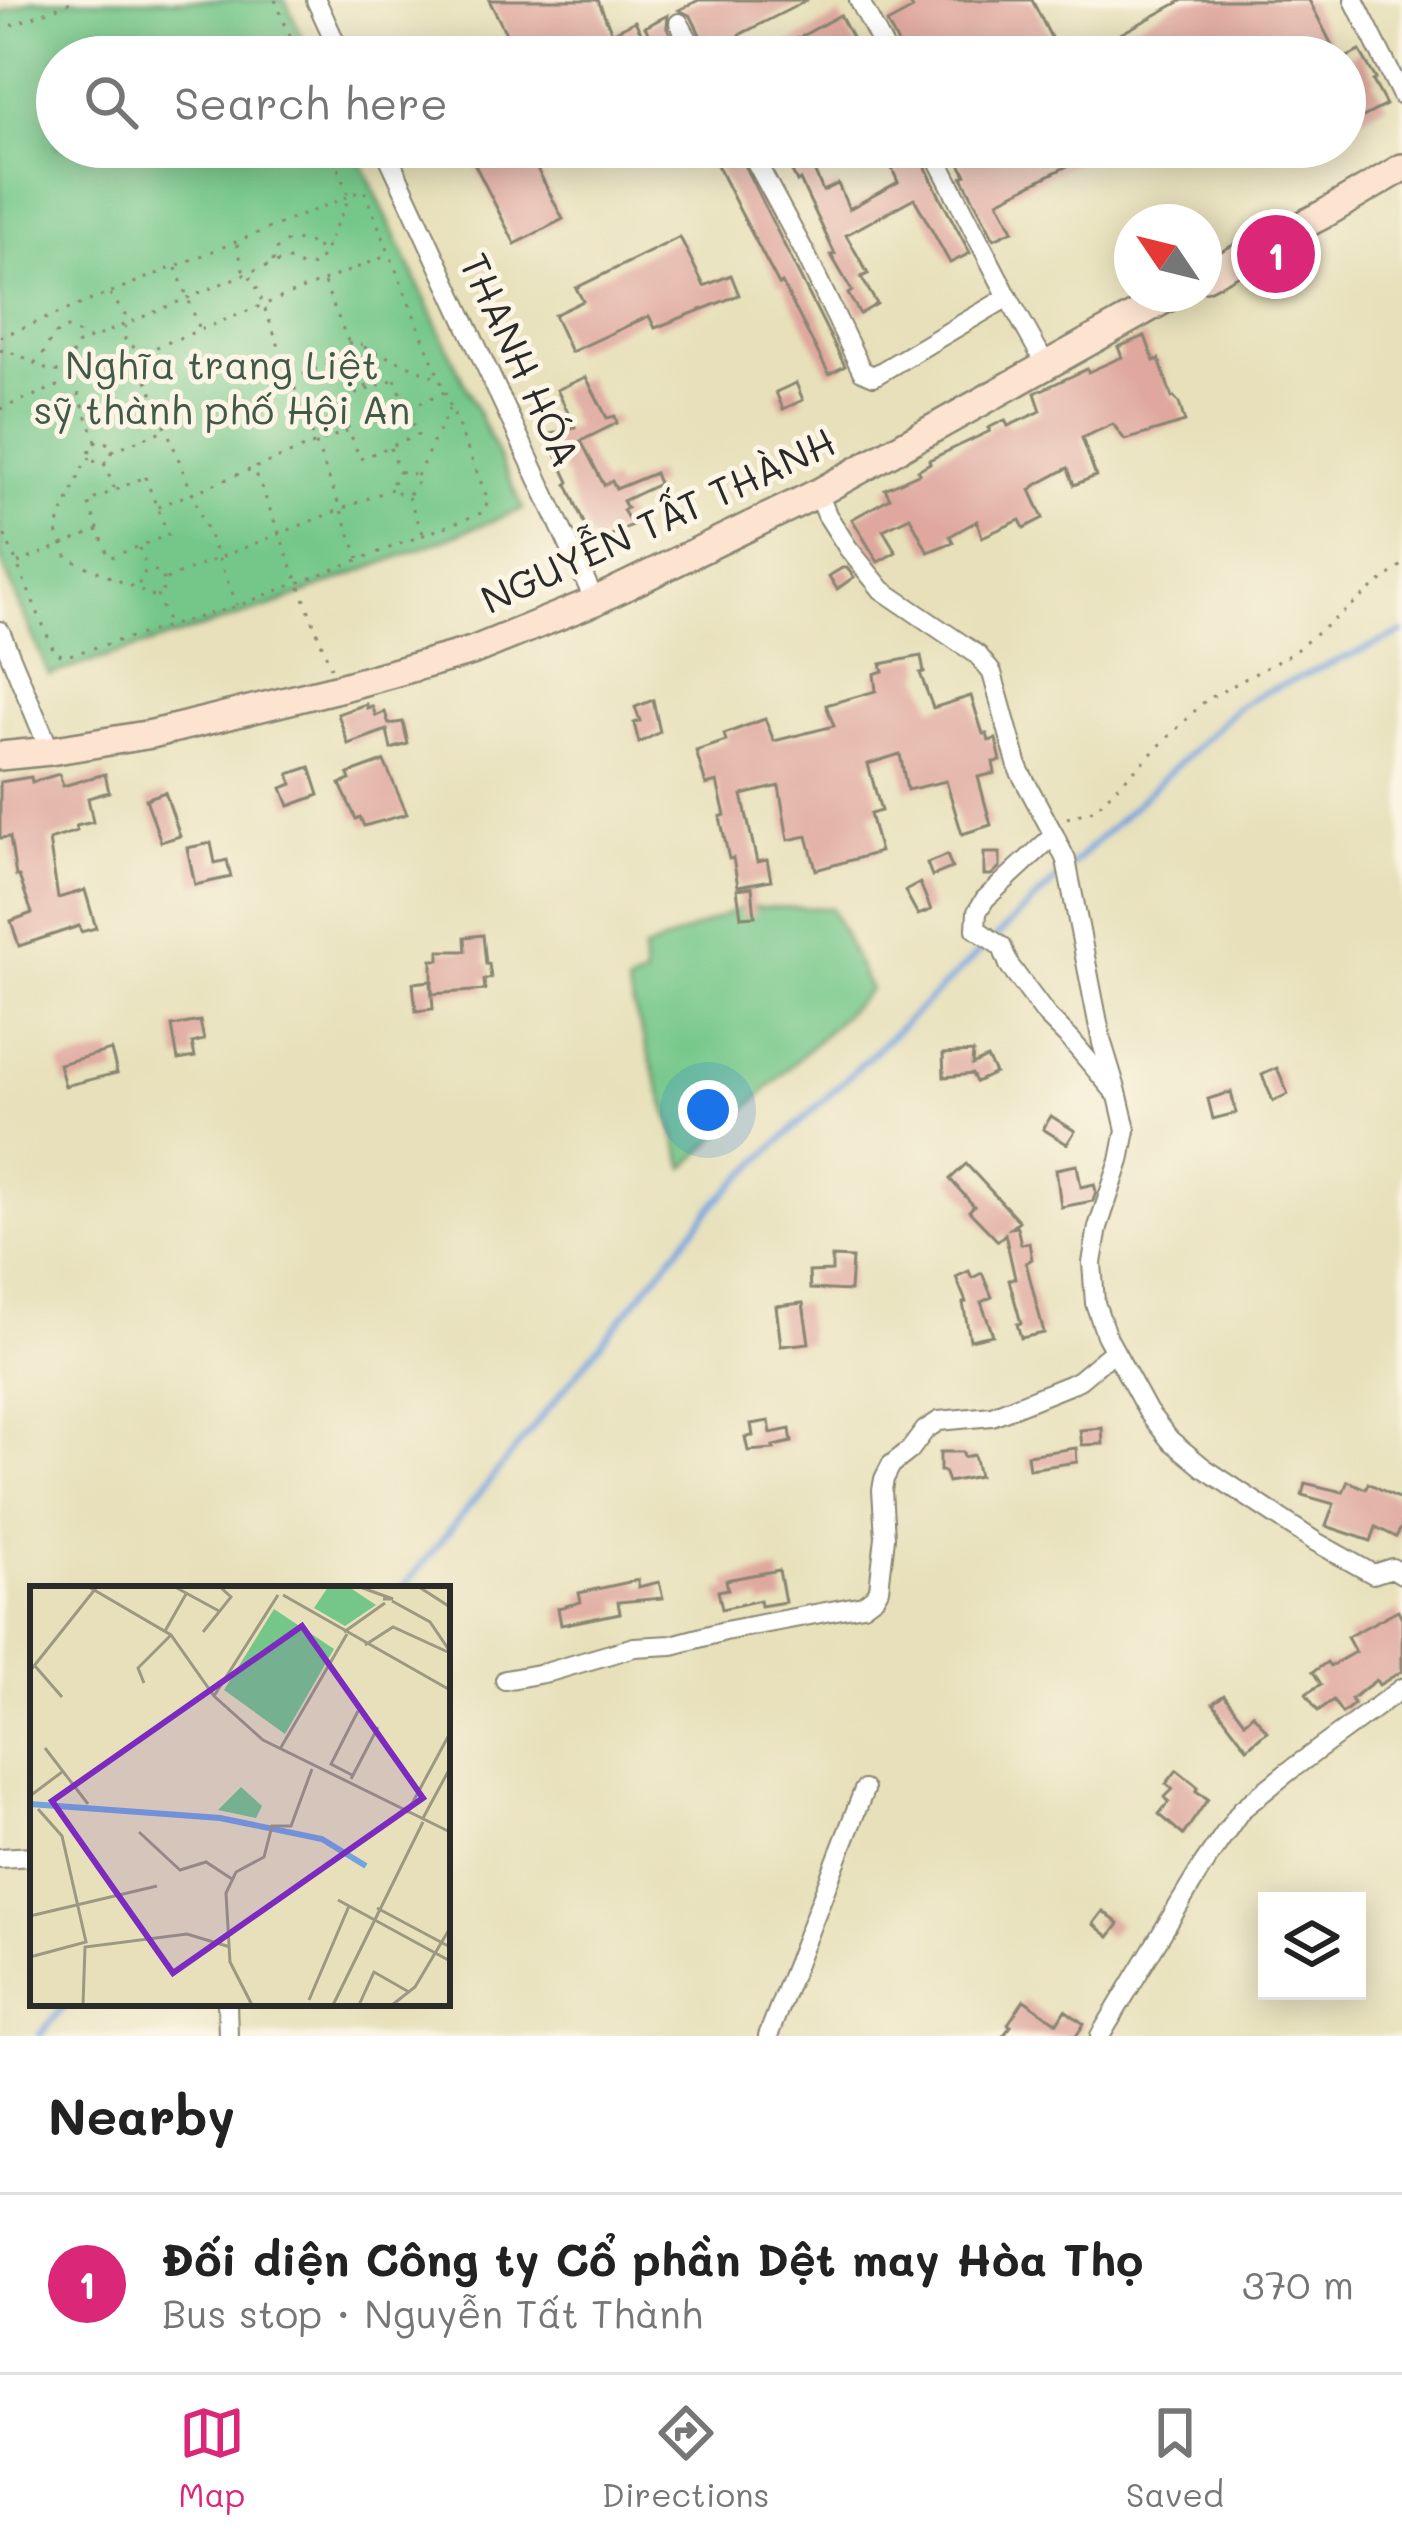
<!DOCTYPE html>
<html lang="en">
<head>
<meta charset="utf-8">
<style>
	body { margin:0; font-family:Mali,sans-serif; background:#f2f2f2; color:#222 }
	.controls { position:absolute; right:36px; bottom:36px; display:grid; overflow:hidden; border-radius:0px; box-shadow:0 6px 30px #0003 }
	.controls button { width:108px; height:108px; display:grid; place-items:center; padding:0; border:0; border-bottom:3px solid #e0e0e0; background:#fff; color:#222; font:60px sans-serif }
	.compass { position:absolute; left:1114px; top:204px; width:108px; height:108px; border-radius:50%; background:#fff; box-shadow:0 6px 30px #0003; rotate:305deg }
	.you { position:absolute; left:708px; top:1110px; width:42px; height:42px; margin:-30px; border:9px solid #fff; border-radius:50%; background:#1a73e8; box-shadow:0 0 0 18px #1a73e833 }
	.badge { display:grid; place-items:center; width:78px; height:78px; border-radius:50%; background:#db2777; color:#fff; font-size:39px; font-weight:700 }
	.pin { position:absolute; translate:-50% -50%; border:6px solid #fff; box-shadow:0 3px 12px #0006 }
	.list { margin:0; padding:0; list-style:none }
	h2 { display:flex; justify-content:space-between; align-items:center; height:156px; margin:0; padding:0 48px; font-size:51px }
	h2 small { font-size:39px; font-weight:400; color:#767676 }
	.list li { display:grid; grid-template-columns:78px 1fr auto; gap:36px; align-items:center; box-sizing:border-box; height:180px; padding:0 48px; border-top:3px solid #e0e0e0 }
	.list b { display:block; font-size:45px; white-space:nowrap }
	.list p { margin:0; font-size:39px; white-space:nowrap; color:#767676 }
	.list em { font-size:39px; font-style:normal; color:#767676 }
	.icon { flex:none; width:66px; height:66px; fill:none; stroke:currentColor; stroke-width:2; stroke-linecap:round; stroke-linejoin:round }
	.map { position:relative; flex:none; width:1402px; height:2036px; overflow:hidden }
	.search { position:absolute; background:#fff; box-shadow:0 6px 30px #0003; left:36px; right:36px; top:36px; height:132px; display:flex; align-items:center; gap:30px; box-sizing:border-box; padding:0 42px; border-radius:66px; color:#767676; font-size:45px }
	.sheet { height:336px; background:#fff }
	nav { display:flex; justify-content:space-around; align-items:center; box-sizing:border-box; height:168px; border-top:3px solid #e0e0e0; background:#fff; font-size:33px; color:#767676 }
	nav a { display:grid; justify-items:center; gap:6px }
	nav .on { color:#db2777 }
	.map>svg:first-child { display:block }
	.green { fill:#75c789; stroke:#50795a; stroke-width:3 }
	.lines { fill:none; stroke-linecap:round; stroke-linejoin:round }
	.stream { stroke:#73a3dd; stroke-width:6 }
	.building { fill:#dfa79e }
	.minor-casing { stroke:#898672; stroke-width:22 }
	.secondary-casing { stroke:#898672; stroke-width:32 }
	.path { stroke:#898672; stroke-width:3; stroke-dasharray:3 9; stroke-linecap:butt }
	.minor { stroke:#fff; stroke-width:18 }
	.secondary { stroke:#fde4d1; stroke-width:27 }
	.labels { text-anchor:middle; stroke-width:10; stroke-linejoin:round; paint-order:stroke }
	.street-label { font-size:39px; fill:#2b2b2b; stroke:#fcf5e5 }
	.park-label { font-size:39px; fill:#415a47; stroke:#fcf5e5 }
	.inset-river { fill:none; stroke:#73a3dd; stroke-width:6 }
	.inset-road { fill:none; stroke:#9c9881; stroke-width:3 }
	.view { fill:#7b2cbf; fill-opacity:0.15; stroke:#7b2cbf; stroke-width:6 }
	.inset-edge { fill:none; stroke:#2b2b2b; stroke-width:6 }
</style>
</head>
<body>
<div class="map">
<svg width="1402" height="2036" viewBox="0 0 1402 2036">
	<rect width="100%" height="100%" fill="#fcf5e5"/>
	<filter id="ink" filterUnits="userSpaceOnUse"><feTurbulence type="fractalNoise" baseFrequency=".00833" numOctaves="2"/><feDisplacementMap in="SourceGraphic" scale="24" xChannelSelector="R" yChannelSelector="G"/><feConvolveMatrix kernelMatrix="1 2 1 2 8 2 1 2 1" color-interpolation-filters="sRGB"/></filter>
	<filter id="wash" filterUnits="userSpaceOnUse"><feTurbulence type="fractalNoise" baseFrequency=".004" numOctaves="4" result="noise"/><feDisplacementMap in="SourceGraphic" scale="48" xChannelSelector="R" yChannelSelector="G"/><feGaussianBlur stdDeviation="2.7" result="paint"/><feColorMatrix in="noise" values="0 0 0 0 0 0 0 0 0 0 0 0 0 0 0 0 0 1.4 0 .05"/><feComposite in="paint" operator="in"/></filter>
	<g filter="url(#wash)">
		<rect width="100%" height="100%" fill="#e7e0ba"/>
		<!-- green -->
		<g class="green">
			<polygon points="33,0 285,0 311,57 57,57 57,147 354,147 523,509 269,607 49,675 0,558 0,13"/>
			<polygon points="743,907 831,908 870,990 685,1168 627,986 645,976 643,951"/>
		</g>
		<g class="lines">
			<!-- stream -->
			<g class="stream">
				<polyline points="997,936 1237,708 1258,695 1402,633"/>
				<polyline points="402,1589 716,1202 987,945"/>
				<polyline points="39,2036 66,2003"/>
			</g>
		</g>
		<g id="blocks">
			<!-- building -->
			<g class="building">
				<polygon points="489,0 598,0 612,33 635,21 646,42 616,57 518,57"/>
				<polygon points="699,0 808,0 739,35 742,42 711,57 691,16 679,10"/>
				<polygon points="908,0 1032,0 1061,57 905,57 887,23 913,9"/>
				<polygon points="1183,0 1309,0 1338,57 1252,57 1244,41 1227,49 1220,33 1182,54 1174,39 1141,57 1078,57"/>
				<polygon points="668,15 667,28 683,57 661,57 645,27"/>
				<polygon points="840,15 857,47 840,57 764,57"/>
				<polygon points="1360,51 1376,79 1373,81 1386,105 1345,126 1345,58"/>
				<polygon points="466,147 495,147 496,155 512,147 526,147 563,219 515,244"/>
				<polygon points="708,147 735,147 845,366 829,374 782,283 779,285 739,209"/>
				<polygon points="780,147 804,147 823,191 838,184 849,209 898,182 889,162 894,160 888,147 916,147 940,197 970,253 950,263 914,198 846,235 868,274 861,277 877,304 860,314 848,294 852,291 831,255 835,254 800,180 797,182"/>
				<polygon points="951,147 1105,147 998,201 1013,230 994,239 962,177 966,175"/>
				<polygon points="680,237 704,286 731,275 739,295 655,328 649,316 571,352 554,315 583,301 576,288"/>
				<polygon points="1145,336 1154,361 1159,359 1172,398 1174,397 1179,403 1185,422 1125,440 1113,424 1082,438 1096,476 1074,485 1068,468 1038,484 1030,490 1043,518 1024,528 1020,520 982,537 977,521 950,536 953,542 928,552 910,517 883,530 896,552 878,562 852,519 890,498 885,489 920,473 918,470 930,463 929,460 990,431 988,428 1005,420 1008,426 1041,411 1035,393 1087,369 1088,372 1122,357 1118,347"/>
				<polygon points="586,377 607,418 615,416 617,423 581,441 604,485 612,481 616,489 655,473 659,484 623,501 627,508 623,510 632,525 593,544 567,484 569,482 547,435 575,427 557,390"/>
				<polygon points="796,383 803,400 783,409 776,392"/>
				<polygon points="842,568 847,568 854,577 837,589 829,576"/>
				<polygon points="921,656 924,672 920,673 933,708 971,696 983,734 987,734 989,741 996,739 1001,761 993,762 995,773 978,777 991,825 962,834 946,781 907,790 900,754 868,764 881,811 870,814 880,852 816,870 807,836 788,840 779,786 742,795 757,862 767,860 771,880 738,886 733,858 729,859 720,817 725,815 717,782 706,785 696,751 726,741 724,734 765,719 774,741 834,726 826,705 876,691 874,674 883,671 881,664"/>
				<polygon points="653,700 660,732 639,743 634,723 640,721 635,707"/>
				<polygon points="366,704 367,708 372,706 376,716 385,712 389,724 403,722 408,744 391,749 387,730 348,744 338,714"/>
				<polygon points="384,761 407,814 364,826 360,817 356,819 340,784 350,780 348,774"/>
				<polygon points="310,767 319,795 289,806 282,788 292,784 289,774"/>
				<polygon points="59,774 63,786 105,774 109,792 88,798 93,822 76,826 77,831 49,840 58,898 85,890 96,928 81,932 79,926 19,946 11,921 32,913 19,876 16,876 10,837 0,838 0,782 31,777 32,782"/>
				<polygon points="165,792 180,836 161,842 146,799"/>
				<polygon points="211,843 215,863 227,860 231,877 195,885 187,848"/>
				<polygon points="984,853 1000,853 1000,867 991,875 984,875"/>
				<polygon points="947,855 952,868 932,876 927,863"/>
				<polygon points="920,883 931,910 918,915 905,891"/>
				<polygon points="752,887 755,916 741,917 737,889"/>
				<polygon points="483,935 486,964 489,964 491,978 484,980 485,990 432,994 432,960 439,960 439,951 466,951 465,937"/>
				<polygon points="431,981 433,1009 416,1011 413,983"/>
				<polygon points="200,1021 204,1040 192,1043 195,1057 178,1060 172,1026"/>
				<polygon points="111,1050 117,1073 65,1086 59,1064"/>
				<polygon points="973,1052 972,1065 987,1058 995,1073 976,1082 972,1074 944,1077 943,1054"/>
				<polygon points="1277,1068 1288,1094 1273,1101 1262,1075"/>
				<polygon points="1231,1092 1236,1113 1213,1119 1208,1099"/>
				<polygon points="1051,1116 1075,1131 1067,1144 1043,1129"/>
				<polygon points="966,1164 1019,1221 1011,1228 1017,1227 1021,1244 1029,1243 1032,1259 1026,1263 1044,1333 1021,1338 1017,1324 1021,1323 1009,1280 1015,1278 1005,1234 998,1241 969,1211 974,1206 950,1179"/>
				<polygon points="1077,1165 1081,1187 1094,1184 1096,1191 1093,1201 1061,1207 1056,1169"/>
				<polygon points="832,1257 852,1258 850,1291 810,1289 809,1272 832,1271"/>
				<polygon points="969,1271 972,1278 982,1273 992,1297 981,1302 993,1335 970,1340 963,1303 966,1302 956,1277"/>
				<polygon points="803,1303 809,1343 781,1346 776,1306"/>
				<polygon points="769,1421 771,1433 790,1429 792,1442 773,1446 774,1449 748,1451 745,1437 753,1436 751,1424"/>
				<polygon points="1102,1428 1103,1444 1082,1445 1080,1430"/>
				<polygon points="1076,1448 1077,1462 1029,1469 1027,1455"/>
				<polygon points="940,1452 963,1452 964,1457 974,1455 979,1476 948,1482 944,1471 940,1471"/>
				<polygon points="1348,1481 1366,1489 1368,1483 1402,1500 1402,1526 1396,1537 1376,1527 1371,1541 1326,1526 1334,1504 1302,1495 1305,1483 1343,1492"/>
				<polygon points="779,1570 785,1602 761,1606 760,1600 722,1609 718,1591 728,1589 726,1580"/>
				<polygon points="638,1580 638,1587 659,1582 663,1598 618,1602 620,1613 561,1625 558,1608 581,1602 579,1593"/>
				<polygon points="1398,1610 1402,1618 1402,1671 1379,1685 1376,1680 1351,1699 1354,1704 1342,1713 1333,1700 1318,1711 1306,1694 1321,1684 1313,1672 1327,1662 1330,1666 1355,1652 1347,1637"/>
				<polygon points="1224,1695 1244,1722 1253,1714 1267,1731 1247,1748 1213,1703"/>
				<polygon points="1177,1770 1198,1787 1196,1791 1208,1799 1183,1835 1159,1814 1169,1802 1165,1797 1173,1789 1166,1784"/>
				<polygon points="1103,1911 1119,1924 1109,1937 1093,1924"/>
				<polygon points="1024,2000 1057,2023 1065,2010 1084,2024 1076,2036 1003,2036 1011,2026 1008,2024"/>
			</g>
		</g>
	</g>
	<g filter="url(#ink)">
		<use href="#blocks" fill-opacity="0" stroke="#898672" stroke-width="3"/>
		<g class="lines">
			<!-- minor casing -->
			<g class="minor-casing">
				<g id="minor">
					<polyline points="316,0 342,57"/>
					<polyline points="859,0 889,57"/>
					<polyline points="1354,0 1402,96"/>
					<polyline points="679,23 698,57"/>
					<polyline points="384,147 595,601"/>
					<polyline points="748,147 805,253 862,371 874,376 1008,297"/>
					<polyline points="931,147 1008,297 1046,365"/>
					<polyline points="818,493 827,515 848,548 882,590 978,655 992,673 1019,770 1054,835 985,899 977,912 976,929 1002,947 1009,965 1047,1016 1071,1040 1118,1096 1126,1130 1120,1161 1098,1227 1092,1263 1095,1303 1106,1335 1148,1412 1170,1440 1204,1468 1316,1542 1373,1574 1392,1568 1402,1574"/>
					<polyline points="0,631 50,751"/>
					<polyline points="1054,835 1066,860 1102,1043 1117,1092"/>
					<polyline points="505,1680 549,1672 634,1647 672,1645 725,1631 863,1605 875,1596 879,1589 885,1537 882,1490 884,1479 891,1465 910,1450 925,1430 939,1421 992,1416 1069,1385 1079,1380 1114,1351"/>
					<polyline points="0,1858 33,1856"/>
					<polyline points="227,2003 228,2036"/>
					<polyline points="768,2036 864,1790"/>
					<polyline points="1100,2036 1203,1865 1241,1810 1289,1771 1402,1688"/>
				</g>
			</g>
			<!-- secondary casing -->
			<g class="secondary-casing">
				<g id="secondary">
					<polyline points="1204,277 1324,214 1402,168"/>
					<polyline points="0,756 50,751 152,734 339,688 472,651 595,601 818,493 1174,294"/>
				</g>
			</g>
			<!-- path -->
			<g class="path">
				<polyline points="275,0 299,57"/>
				<polyline points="0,30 76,0"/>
				<polyline points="237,244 243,269 255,283 359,558"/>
				<path d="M273 262C275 241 289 238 309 242L313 249 328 244"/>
				<polyline points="176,268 201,332"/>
				<polyline points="324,283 348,341"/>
				<polyline points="110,294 125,315 125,340 142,354"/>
				<polyline points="0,337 347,197"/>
				<polyline points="364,347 438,378"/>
				<path d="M0 350C7 352 14 353 21 356 49 369 61 388 76 345L247 273 287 259C320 280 324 252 335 227 340 217 345 208 348 199"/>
				<polyline points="138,358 237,605"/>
				<path d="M34 363C51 352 43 337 67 328L88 338"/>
				<polyline points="358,365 364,361 366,351 361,344 349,343 343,348 342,358 350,365 358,365 367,388"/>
				<polyline points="292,379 342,358"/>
				<polygon points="395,379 418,435 360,459 338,401"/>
				<polyline points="74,382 96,441"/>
				<polyline points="409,408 444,392"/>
				<polyline points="0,409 389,255"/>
				<polyline points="390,448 399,472 393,480 394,488 399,493 411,493 417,483 415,475 408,471 399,472"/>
				<polyline points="112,451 164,430"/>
				<polyline points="91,458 86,460 56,529 67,558 140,590 149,596 157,595 164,589 163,576 154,570 145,572 139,580 140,590"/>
				<polyline points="104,463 109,460 112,451 109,444 99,440 91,446 89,455 96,463 104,463 114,488"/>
				<polyline points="417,476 449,409"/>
				<polygon points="145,477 168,535 109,558 88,502"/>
				<polyline points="408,497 423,533"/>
				<polyline points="158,507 254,468"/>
				<polyline points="0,524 55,653 66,656 237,606 484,512 488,500 364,190 348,196 331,147"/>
				<polyline points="139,548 147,567"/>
				<polyline points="18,563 98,530"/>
				<polyline points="166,579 394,488"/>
				<polyline points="157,595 168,624"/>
				<polyline points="331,668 254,468 349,430"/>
				<polyline points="1067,818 1094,810 1206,700 1291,654 1402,565"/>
			</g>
			<!-- minor -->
			<use href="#minor" class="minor"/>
			<!-- secondary -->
			<use href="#secondary" class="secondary"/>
		</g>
	</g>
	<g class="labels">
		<!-- street labels -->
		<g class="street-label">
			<text transform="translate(520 360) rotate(65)" y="14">THANH HÓA</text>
			<text transform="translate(658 521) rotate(-25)" y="14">NGUYỄN TẤT THÀNH</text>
		</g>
		<!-- park labels -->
		<g class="park-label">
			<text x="222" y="379">Nghĩa trang Liệt<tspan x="222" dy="45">sỹ thành phố Hội An</tspan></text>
		</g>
	</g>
	<!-- overview -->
	<g transform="translate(30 1586)">
		<rect width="420" height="420" fill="#e7e0ba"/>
		<path d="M298 1H319L346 19 315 40 284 22ZM244 23 304 63 255 148 194 104ZM211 201 232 220 226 232 188 224Z" fill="#75c789"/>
		<path class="inset-river" d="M0 218 190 232 292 253 336 280"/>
		<path class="inset-road" d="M59 1 141 49 184 110 233 154 420 246M145 1 189 25M330 1 363 13H353M389 1 420 21M253 9 420 104M362 15 400 36 419 64M135 45 156 8M173 46 201 11 190 1M314 46 355 17M335 59 363 41 420 67M5 80 32 111M0 85 66 2M114 97 108 82 141 49M184 110 248 9M15 162 58 218M250 163 317 48M322 189 301 178 328 125M321 193 348 141M0 210 32 186M377 227 420 147M392 234 420 182M109 246 150 284 176 276 202 293M308 314 420 375M347 322 420 361M0 330 127 300M0 371 56 356 32 250 8 223M279 414 319 320M53 419 55 361 157 348 200 361M222 419 200 376 196 307 206 286 234 271 242 240H261L282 183M303 419 393 236M329 419 344 386 379 406M362 419 385 401 420 342"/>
		<path class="view" d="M272 40 393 212 143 387 22 215Z"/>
		<rect width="420" height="420" class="inset-edge"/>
	</g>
</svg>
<div class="controls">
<button><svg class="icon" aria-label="layers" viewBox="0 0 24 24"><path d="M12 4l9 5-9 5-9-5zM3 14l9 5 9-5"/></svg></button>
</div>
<svg class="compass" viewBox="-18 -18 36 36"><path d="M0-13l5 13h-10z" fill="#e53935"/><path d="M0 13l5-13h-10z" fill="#767676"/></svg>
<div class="you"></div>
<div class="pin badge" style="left:1276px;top:254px">1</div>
<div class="search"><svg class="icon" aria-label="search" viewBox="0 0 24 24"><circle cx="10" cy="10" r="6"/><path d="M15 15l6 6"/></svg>Search here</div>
</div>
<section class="sheet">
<h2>Nearby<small></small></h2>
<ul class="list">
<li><span class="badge">1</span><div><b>Đối diện Công ty Cổ phần Dệt may Hòa Thọ</b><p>Bus stop · Nguyễn Tất Thành</p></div><em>370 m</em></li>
</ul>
</section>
<nav>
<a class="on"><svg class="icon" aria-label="map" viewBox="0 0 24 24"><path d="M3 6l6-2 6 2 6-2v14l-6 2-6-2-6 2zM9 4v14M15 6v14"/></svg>Map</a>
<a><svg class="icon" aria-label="directions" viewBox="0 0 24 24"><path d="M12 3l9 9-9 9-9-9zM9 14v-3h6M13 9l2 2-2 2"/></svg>Directions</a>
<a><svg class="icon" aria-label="saved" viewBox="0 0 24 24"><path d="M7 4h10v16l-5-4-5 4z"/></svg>Saved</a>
</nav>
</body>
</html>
